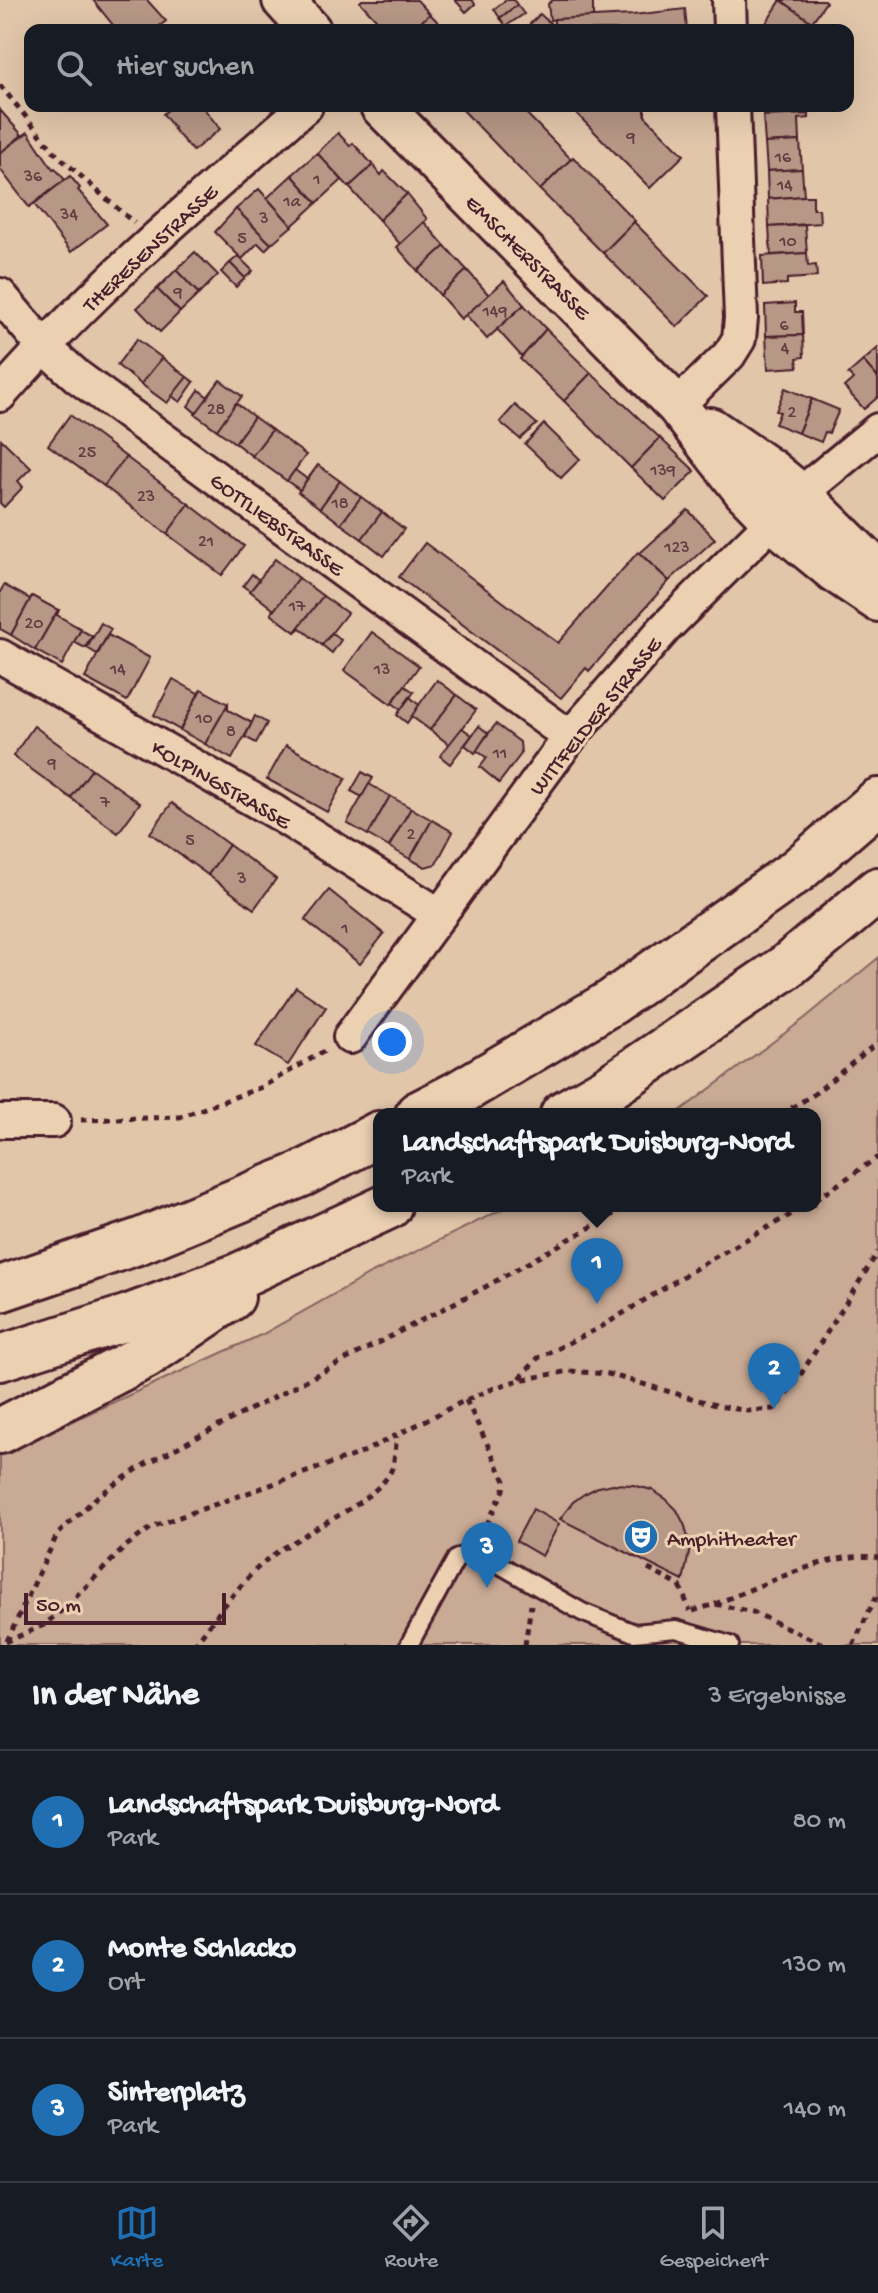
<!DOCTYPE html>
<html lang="de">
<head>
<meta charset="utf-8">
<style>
	body { margin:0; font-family:"Gochi Hand",sans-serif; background:#242831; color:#f1f3f6 }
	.scale { position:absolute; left:24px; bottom:20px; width:202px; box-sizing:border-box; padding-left:8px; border:4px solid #4a1f2b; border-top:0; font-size:22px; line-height:28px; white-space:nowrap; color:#4a1f2b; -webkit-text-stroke:6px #ebd0b2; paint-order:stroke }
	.you { position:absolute; left:392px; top:1042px; width:28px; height:28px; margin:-20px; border:6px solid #fff; border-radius:50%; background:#1a73e8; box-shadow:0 0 0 12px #1a73e833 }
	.badge { display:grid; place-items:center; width:52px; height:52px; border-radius:50%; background:#1f6fb2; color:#fff; font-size:26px; font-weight:700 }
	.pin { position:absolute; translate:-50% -66px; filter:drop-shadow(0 2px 4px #0008) }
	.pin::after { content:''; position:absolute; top:42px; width:28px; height:24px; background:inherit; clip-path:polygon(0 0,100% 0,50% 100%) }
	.popup { position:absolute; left:373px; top:1108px; width:448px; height:104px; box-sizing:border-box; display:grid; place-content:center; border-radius:16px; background:#171b24; filter:drop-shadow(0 2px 6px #0005); font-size:26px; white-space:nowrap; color:#9ea1a6 }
	.popup b { font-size:30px; color:#f1f3f6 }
	.popup::after { content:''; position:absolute; left:50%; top:100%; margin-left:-16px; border:16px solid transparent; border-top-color:#171b24 }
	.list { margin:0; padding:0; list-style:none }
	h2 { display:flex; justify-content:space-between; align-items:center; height:104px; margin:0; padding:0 32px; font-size:34px }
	h2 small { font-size:26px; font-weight:400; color:#9ea1a6 }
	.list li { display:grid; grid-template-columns:52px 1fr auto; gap:24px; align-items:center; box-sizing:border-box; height:144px; padding:0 32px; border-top:2px solid #363941 }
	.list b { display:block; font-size:30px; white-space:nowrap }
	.list p { margin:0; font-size:26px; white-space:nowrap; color:#9ea1a6 }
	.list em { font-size:26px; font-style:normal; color:#9ea1a6 }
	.icon { flex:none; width:44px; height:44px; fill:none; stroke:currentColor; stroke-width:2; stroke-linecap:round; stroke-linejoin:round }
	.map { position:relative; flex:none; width:878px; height:1645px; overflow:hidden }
	.search { position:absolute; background:#171b24; box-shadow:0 8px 32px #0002; left:24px; right:24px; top:24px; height:88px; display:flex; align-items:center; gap:20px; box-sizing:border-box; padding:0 28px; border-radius:16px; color:#9ea1a6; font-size:30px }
	.sheet { height:536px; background:#171b24 }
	nav { display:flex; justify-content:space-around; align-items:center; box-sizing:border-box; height:112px; border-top:2px solid #363941; background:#171b24; font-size:22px; color:#9ea1a6 }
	nav a { display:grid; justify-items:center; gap:4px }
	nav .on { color:#1f6fb2 }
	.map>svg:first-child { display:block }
	.green { fill:#c8aa95; stroke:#896460; stroke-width:2 }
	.building { fill:#b79786; stroke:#4a1f2b; stroke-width:2 }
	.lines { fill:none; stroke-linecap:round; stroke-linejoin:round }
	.service-casing { stroke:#4a1f2b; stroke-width:22 }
	.minor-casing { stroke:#4a1f2b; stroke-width:38 }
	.tertiary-casing { stroke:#4a1f2b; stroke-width:46 }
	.motorway-casing { stroke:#4a1f2b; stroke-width:50 }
	.path { stroke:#4a1f2b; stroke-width:5; stroke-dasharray:6 6; stroke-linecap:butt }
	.service { stroke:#ebd0b2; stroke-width:16 }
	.minor { stroke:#ebd0b2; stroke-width:32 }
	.tertiary { stroke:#ebd0b2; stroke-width:40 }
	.motorway { stroke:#ebd0b2; stroke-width:44 }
	.labels { text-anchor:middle; stroke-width:6; stroke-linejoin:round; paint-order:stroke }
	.number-label { font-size:18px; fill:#653d42 }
	.street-label { font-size:22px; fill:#4a1f2b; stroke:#ebd0b2 }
	.poi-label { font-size:22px; fill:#4a1f2b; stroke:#ebd0b2; text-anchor:start }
</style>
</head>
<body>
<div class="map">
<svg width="878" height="1645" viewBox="0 0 878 1645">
	<rect width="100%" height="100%" fill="#e1c6aa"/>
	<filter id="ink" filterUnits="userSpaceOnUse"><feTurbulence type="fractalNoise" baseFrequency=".0125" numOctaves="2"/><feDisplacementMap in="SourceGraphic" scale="16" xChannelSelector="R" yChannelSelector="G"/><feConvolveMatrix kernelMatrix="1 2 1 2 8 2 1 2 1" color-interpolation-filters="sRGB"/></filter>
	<g filter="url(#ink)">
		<!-- green -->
		<polygon class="green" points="878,958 878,1645 0,1645 0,1454 263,1334 370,1274 509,1206 815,1206 815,1114 676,1114 805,1018"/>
		<!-- building -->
		<g class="building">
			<polygon points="93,0 147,0 166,21 154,30 117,30"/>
			<polygon points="362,0 417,0 430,14 412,30 386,30 360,2"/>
			<polygon points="455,0 472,0 475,4 466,12"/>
			<polygon points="506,0 514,0 517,5 500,18 494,9"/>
			<polygon points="553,0 593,0 593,18 550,20 548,4"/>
			<polygon points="781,0 812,22 806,30 766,30 763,28"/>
			<polygon points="781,0 824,0 826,2 812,22"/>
			<polygon points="517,5 524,14 506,26 500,18"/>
			<polygon points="685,9 687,30 554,30 554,19 633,15"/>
			<polygon points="430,14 446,30 412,30"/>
			<polygon points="540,14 551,24 543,30 524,30"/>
			<polygon points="173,106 202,106 220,129 193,151 173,129 174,128 163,114"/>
			<polygon points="459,106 519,106 571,159 540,190"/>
			<polygon points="569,106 645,106 645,116 684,155 650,188"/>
			<polygon points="763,106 808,106 809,114 763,116"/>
			<polygon points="0,110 22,135 0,153"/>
			<polygon points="809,114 809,118 799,119 800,141 765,143 763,116"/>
			<polygon points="28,132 53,169 55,168 65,180 29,207 0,169 0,153"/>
			<polygon points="338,133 350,146 353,143 373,165 349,187 317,153"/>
			<polygon points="800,141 802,169 767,171 765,143"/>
			<polygon points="317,153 342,180 317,203 292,175"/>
			<polygon points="573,157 635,221 603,253 540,190"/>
			<polygon points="373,165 381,175 384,171 407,194 379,220 349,187"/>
			<polygon points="802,169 804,196 768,199 767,171"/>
			<polygon points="292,175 317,203 292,226 267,198"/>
			<polygon points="70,176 80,188 78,190 107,224 71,252 34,204"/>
			<polygon points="259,189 292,226 271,244 236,209"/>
			<polygon points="407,194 427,219 400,244 379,220"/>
			<polygon points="804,196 813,196 813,209 819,209 820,223 769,227 768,199"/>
			<polygon points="236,209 271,244 265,250 258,243 242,259 215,232"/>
			<polygon points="424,222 445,246 418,271 397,247"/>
			<polygon points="634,222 708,296 677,327 603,253"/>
			<polygon points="805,225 807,253 771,255 769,227"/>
			<polygon points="445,246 467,270 440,295 418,271"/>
			<polygon points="195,252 218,275 199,294 176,270"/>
			<polygon points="807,253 808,266 816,265 817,277 787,279 787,284 763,286 762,256"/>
			<polygon points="238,256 253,271 245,278 230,263"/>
			<polygon points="230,263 245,278 236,287 221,272"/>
			<polygon points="176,270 199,294 180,312 157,289"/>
			<polygon points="467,270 489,295 461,319 440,295"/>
			<polygon points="504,281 524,305 487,339 466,315"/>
			<polygon points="157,289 180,312 160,332 137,308"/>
			<polygon points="795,303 795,312 802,312 803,335 766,336 765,305"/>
			<polygon points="524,305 546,329 522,357 497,329"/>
			<polygon points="546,329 591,373 564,401 520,359"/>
			<polygon points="803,335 804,357 797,358 798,367 768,369 766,336"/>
			<polygon points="137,339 162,358 141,384 117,365"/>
			<polygon points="878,348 878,378 863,361"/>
			<polygon points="162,358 187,377 167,403 141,384"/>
			<polygon points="863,361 878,378 878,397 864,409 844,387 853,379 848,374"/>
			<polygon points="591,373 660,438 631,468 564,401"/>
			<polygon points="187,377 194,382 180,402 172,396"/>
			<polygon points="220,380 242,396 217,430 195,414"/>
			<polygon points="785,388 812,399 798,433 775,424 780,412 776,411"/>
			<polygon points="199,390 208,397 196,413 188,406"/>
			<polygon points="812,399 839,410 829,433 825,432 821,442 798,433"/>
			<polygon points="236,403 254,417 235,443 217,430"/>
			<polygon points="515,405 537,424 520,439 500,422"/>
			<polygon points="70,415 126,457 104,486 48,445"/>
			<polygon points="254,417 272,430 252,456 235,443"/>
			<polygon points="544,424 580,459 561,478 525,444"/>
			<polygon points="272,430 306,455 287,481 252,456"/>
			<polygon points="660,438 695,471 665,501 631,468"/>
			<polygon points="1,439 31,468 18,481 23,487 4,507 0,503"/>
			<polygon points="126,457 189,504 167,534 104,486"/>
			<polygon points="318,465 340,481 320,508 298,492"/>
			<polygon points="295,470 307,479 300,490 287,481"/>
			<polygon points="340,481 361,497 341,524 320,508"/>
			<polygon points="361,497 382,512 362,539 341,524"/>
			<polygon points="189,504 244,546 222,575 167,534"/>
			<polygon points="688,510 715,539 669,581 640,553"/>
			<polygon points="382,512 404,529 384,556 362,539"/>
			<polygon points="425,543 558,643 638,552 669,581 589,671 586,668 561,698 399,577"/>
			<polygon points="275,559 299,578 271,614 273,609 250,591"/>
			<polygon points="252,574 259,580 250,591 243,586"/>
			<polygon points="299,578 323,596 295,632 271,614"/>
			<polygon points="4,585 30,599 32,596 11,635 0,629 0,592"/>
			<polygon points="32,596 58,610 35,650 11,635"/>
			<polygon points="323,596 347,613 322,645 300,628 295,632"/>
			<polygon points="58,610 59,610 57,615 81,629 62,665 35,650"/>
			<polygon points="101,623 111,629 97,654 87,648"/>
			<polygon points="81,630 92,636 85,648 74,642"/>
			<polygon points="372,632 419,666 391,704 344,670"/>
			<polygon points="332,633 341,640 332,653 322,645"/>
			<polygon points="108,635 150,658 127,701 85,678"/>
			<polygon points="173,679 198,693 201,689 180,730 154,715"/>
			<polygon points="437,680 457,695 430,730 411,716"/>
			<polygon points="405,686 414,692 401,709 392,703"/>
			<polygon points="201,689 228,704 205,744 180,730"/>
			<polygon points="457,695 476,710 450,745 430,730"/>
			<polygon points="410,697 419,705 407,723 397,715"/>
			<polygon points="228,704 228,710 252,723 232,759 205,744"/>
			<polygon points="255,716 267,723 256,743 245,737"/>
			<polygon points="496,724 520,742 521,754 499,783 480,767 487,758 476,750"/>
			<polygon points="34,726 92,769 71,798 13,756"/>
			<polygon points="479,726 488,733 475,753 465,745"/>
			<polygon points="462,728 472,735 450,764 440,756"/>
			<polygon points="286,745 346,778 327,812 267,779"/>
			<polygon points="92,769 140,803 118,833 71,798"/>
			<polygon points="362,772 373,778 362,797 351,791"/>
			<polygon points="369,784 390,796 368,835 347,823"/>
			<polygon points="390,796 411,808 389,847 368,835"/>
			<polygon points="172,803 229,845 208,875 150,833"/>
			<polygon points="411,808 432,820 410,859 389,847"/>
			<polygon points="432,820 453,832 436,864 425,867 410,859"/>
			<polygon points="229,845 276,879 254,909 208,875"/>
			<polygon points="329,890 384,934 360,964 305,920"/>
			<polygon points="296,987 326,1007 288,1065 256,1046"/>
			<polygon points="613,1484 633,1485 652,1490 666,1499 677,1510 685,1526 690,1548 683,1581 560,1519 573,1502 584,1494 598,1487"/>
			<polygon points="533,1509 559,1524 542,1556 516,1541"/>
		</g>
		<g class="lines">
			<!-- service casing -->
			<g class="service-casing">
				<polyline id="service" points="409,1645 456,1559 474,1550 582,1612 634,1633 676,1629 730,1645"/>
			</g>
			<!-- minor casing -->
			<g class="minor-casing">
				<g id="minor">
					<polyline points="729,0 730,30"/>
					<polyline points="0,295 43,346 78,377 570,737"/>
					<path d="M0 395C93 289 200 198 306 106"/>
					<polyline points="677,406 729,355 739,339 741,318 733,106"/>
					<polyline points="0,656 275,812 440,915"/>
					<polyline points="350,1037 570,737 665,628 800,494 878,430"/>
					<polyline points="0,1121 54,1121"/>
				</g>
			</g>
			<!-- tertiary casing -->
			<g class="tertiary-casing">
				<g id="tertiary">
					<polyline points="283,0 310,30"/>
					<polyline points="381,106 677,406 744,491 774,522 835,572 878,601"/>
					<polyline points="710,428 771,470 800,494 878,571"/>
				</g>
			</g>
			<!-- motorway casing -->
			<g class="motorway-casing">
				<g id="motorway">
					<polyline points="418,1114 459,1093 612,1002 798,870 878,801"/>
					<polyline points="563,1114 607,1089 786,967 878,890"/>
					<polyline points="0,1289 140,1241 302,1174 379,1134"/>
					<polyline points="0,1358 129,1317 238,1276 389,1206"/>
					<polyline points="0,1431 145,1356 232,1297"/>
				</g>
			</g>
			<!-- path -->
			<g class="path">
				<polyline points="0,85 57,155 134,223"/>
				<polyline points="781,1114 813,1095 878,1042"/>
				<polyline points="81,1120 180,1117 262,1087 328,1049"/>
				<polyline points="815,1200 878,1157"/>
				<polyline points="520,1378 538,1358 601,1327 708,1261 806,1206"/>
				<polyline points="466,1400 505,1481 504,1490 483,1532"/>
				<polyline points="648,1569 680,1586 690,1611"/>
				<path d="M715 1604C757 1588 836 1548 878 1558"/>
				<polyline points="693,1611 715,1604 753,1612 825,1645"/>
				<polyline points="7,1641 57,1535 98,1496 142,1466 487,1286 628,1206"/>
				<polyline points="6,1642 44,1625 68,1605 126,1546 154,1526 361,1453 466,1400 497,1387 519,1380 570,1371 608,1374 719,1406 748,1411 774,1409 794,1385 878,1252"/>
				<path d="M194 1645C216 1617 238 1585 265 1561 298 1534 370 1506 390 1473 395 1464 395 1448 397 1437"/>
				<polyline points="525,1645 531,1605"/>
				<polyline points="853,1645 878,1593"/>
			</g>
			<!-- service -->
			<use href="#service" class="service"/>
			<!-- minor -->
			<use href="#minor" class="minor"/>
			<!-- tertiary -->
			<use href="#tertiary" class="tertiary"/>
			<!-- motorway -->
			<use href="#motorway" class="motorway"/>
		</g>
	</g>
	<!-- icons -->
	<defs>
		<g id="theatre-disc" transform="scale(1.8)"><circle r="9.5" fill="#1f6fb2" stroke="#ebd0b2"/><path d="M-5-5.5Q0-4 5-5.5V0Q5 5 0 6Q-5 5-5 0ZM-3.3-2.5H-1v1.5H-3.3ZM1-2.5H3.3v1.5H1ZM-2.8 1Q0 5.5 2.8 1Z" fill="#fff"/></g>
	</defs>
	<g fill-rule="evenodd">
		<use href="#theatre-disc" x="641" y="1537"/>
	</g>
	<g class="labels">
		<!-- number labels -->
		<g class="number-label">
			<text x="631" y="142">9</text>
			<text x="783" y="162">16</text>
			<text x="33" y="181">36</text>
			<text x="317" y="184">1</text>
			<text x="785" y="190">14</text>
			<text x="292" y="206">1a</text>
			<text x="69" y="219">34</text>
			<text x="264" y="223">3</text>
			<text x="242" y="243">5</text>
			<text x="788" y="246">10</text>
			<text x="178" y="297">9</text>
			<text x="495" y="316">149</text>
			<text x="784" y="330">6</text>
			<text x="785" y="353">4</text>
			<text x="216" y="414">28</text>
			<text x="792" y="417">2</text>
			<text x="87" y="457">25</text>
			<text x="663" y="475">139</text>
			<text x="146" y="501">23</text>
			<text x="340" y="508">18</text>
			<text x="206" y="546">21</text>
			<text x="677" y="552">123</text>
			<text x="297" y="611">17</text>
			<text x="34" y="628">20</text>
			<text x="118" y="674">14</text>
			<text x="382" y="674">13</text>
			<text x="204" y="723">10</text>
			<text x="231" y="736">8</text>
			<text x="500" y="758">11</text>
			<text x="52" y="768">9</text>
			<text x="105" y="807">7</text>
			<text x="411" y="839">2</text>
			<text x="190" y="845">5</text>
			<text x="242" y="883">3</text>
			<text x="345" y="933">1</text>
		</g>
		<!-- street labels -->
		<g class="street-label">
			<text transform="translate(149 247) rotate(-43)" y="8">THERESENSTRASSE</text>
			<text transform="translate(529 256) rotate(45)" y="8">EMSCHERSTRASSE</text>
			<text transform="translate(278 523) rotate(36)" y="8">GOTTLIEBSTRASSE</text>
			<text transform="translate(594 715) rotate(-51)" y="8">WITTFELDER STRASSE</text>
			<text transform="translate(222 783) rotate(30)" y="8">KOLPINGSTRASSE</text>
		</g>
		<!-- poi labels -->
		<g class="poi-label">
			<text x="667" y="1545">Amphitheater</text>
		</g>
	</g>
</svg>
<div class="scale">50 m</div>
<div class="you"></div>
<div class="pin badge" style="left:597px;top:1304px">1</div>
<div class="popup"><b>Landschaftspark Duisburg-Nord</b>Park</div>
<div class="pin badge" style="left:774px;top:1409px">2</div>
<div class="pin badge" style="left:487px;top:1588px">3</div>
<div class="search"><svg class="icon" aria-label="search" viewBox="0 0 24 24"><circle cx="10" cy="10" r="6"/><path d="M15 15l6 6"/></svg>Hier suchen</div>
</div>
<section class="sheet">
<h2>In der Nähe<small>3 Ergebnisse</small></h2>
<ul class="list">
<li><span class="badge">1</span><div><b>Landschaftspark Duisburg-Nord</b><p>Park</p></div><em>80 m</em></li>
<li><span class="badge">2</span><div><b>Monte Schlacko</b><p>Ort</p></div><em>130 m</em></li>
<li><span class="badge">3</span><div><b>Sinterplatz</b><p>Park</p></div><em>140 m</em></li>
</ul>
</section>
<nav>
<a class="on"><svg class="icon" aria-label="map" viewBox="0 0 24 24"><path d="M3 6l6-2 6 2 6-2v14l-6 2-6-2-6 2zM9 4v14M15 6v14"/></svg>Karte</a>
<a><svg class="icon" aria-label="directions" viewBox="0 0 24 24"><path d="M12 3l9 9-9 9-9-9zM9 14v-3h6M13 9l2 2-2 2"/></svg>Route</a>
<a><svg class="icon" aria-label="saved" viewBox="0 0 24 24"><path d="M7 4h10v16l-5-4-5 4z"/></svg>Gespeichert</a>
</nav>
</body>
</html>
